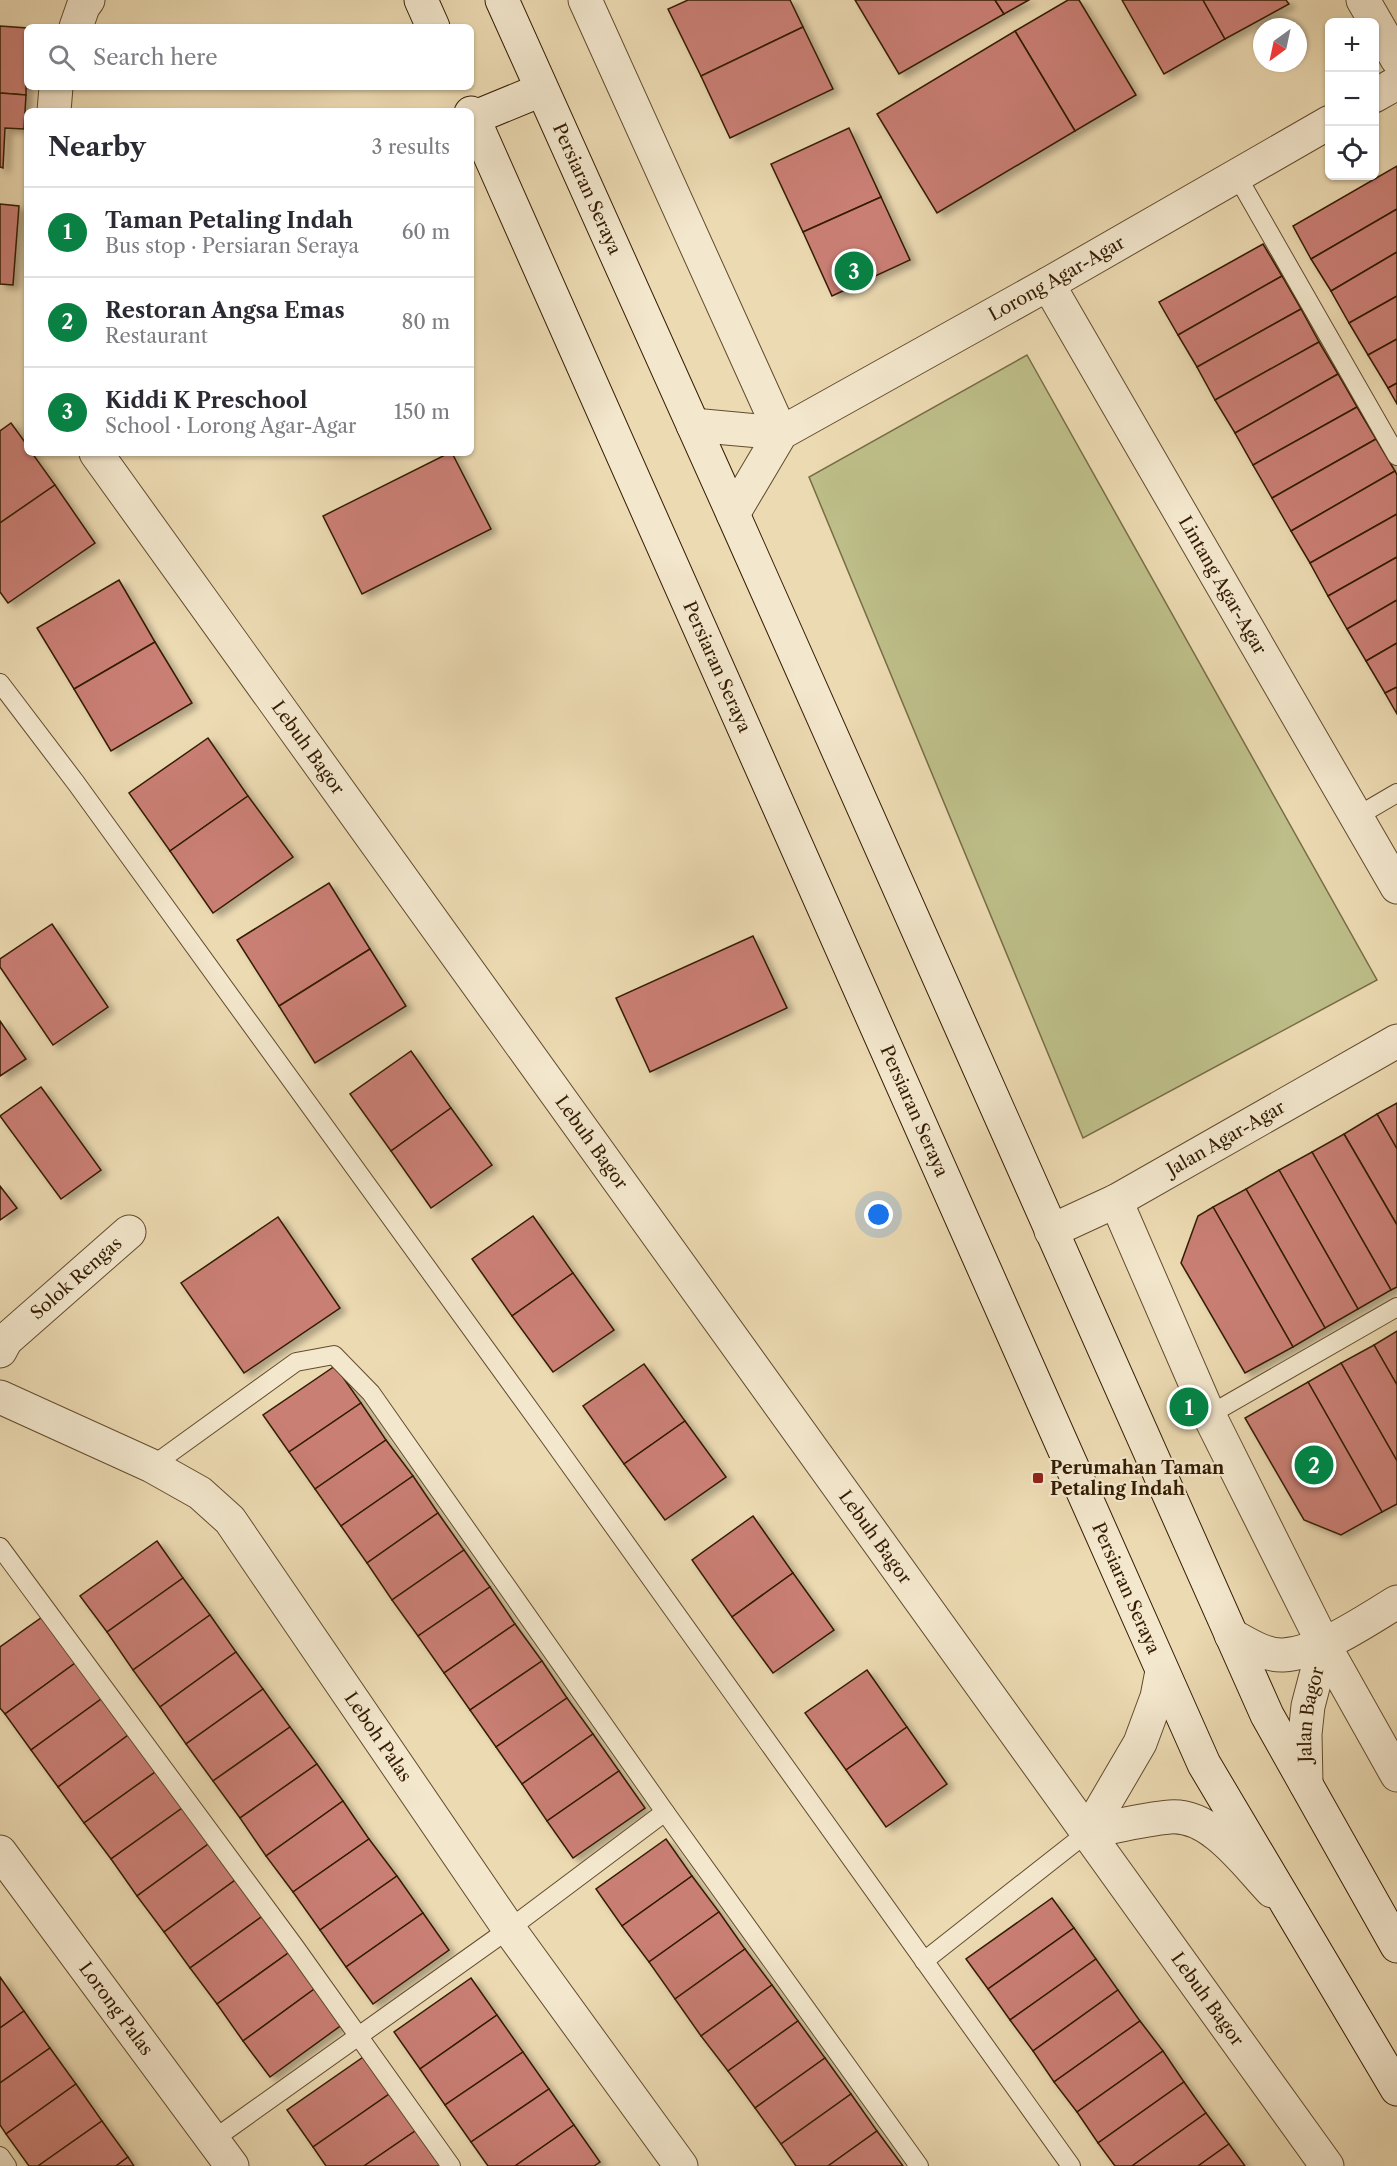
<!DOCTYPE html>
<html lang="en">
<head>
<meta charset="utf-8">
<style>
	body { margin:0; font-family:"Libre Caslon Text",serif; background:#f2f2f3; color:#2b2b33 }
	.controls { position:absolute; right:18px; top:18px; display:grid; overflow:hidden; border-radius:9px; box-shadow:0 2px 4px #0004 }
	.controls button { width:54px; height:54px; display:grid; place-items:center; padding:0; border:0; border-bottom:2px solid #e1e1e2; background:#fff; color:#2b2b33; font:30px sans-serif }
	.compass { position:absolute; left:1253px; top:18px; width:54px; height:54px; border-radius:50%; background:#fff; box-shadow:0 2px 4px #0004; rotate:213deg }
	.you { position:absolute; left:879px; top:1215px; width:21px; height:21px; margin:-15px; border:4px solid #fff; border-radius:50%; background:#1a73e8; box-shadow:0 0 0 9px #1a73e833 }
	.badge { display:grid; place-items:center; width:39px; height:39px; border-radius:50%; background:#0b8043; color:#fff; font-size:20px; font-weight:700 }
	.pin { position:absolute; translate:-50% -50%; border:3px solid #fff; box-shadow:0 2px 6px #0006 }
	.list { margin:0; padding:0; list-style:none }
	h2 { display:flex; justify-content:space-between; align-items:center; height:78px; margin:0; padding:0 24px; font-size:26px }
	h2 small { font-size:20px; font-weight:400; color:#7c7c81 }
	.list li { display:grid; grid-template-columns:39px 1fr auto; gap:18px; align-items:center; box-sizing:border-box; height:90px; padding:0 24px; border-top:2px solid #e1e1e2 }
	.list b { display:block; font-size:22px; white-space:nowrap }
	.list p { margin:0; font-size:20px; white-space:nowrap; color:#7c7c81 }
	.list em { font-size:20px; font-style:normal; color:#7c7c81 }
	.icon { flex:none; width:33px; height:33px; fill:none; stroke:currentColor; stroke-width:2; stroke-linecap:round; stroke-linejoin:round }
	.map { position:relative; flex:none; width:1397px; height:2166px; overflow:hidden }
	.search { position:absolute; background:#fff; box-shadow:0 2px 4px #0004; left:24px; top:24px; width:450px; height:66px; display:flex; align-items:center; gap:15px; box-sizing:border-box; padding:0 21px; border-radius:9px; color:#7c7c81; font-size:22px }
	.panel { position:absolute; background:#fff; box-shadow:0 2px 4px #0004; left:24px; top:108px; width:450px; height:348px; border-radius:9px }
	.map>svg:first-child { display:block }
	.green { fill:#bdbe89; stroke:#786d45; stroke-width:1.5 }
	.building { fill:#ca7f75; stroke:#341c01; stroke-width:1.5; filter:url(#shadow) }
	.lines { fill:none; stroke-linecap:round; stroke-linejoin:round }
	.service-casing { stroke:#624c2d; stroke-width:20 }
	.minor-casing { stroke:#624c2d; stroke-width:35 }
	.secondary-casing { stroke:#341c01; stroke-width:35 }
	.service { stroke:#f3e7cd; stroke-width:18 }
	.minor { stroke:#f3e7cd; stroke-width:33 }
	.secondary { stroke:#f3e7cd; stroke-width:33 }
	.poi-dot { fill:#8f2418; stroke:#f3e7cd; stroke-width:2 }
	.labels { text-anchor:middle; stroke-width:4.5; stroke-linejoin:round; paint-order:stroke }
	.street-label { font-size:18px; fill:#341c01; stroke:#f3e7cd }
	.poi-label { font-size:18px; font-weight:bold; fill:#341c01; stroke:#f3e7cd; text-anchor:start }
</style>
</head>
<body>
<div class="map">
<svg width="1397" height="2166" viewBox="0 0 1397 2166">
	<defs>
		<filter id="shadow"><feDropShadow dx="6" dy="4" stdDeviation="3" flood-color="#0004"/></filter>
	</defs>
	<rect width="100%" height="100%" fill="#ecdab2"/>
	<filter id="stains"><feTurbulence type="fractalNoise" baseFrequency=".00333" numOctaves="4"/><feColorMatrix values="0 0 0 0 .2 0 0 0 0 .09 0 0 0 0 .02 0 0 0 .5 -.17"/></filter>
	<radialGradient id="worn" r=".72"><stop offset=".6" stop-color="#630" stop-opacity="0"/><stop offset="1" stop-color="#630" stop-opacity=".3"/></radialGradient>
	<!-- green -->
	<polygon class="green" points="1027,355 1377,980 1083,1138 809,477"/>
	<!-- building -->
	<g class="building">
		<polygon points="688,0 790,0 803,27 701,76 668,9"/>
		<polygon points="855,0 995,0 1004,14 899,74"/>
		<polygon points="995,0 1029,0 1004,14"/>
		<polygon points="1068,0 1079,0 1136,95 1075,131 1015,31"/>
		<polygon points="1122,0 1203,0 1225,39 1164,74"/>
		<polygon points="1203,0 1286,0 1289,4 1225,39"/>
		<polygon points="0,26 27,28 26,95 0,93"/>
		<polygon points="803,27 833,89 730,138 701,76"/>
		<polygon points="1015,31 1075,131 937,213 877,114"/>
		<polygon points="0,93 26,95 24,129 5,128 3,168 0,167"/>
		<polygon points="849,128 881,197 803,232 771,164"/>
		<polygon points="1397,166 1397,209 1311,259 1293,226"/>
		<polygon points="881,197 910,260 832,296 803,232"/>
		<polygon points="0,204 19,206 13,285 0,284"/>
		<polygon points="1397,209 1397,252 1331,291 1311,259"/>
		<polygon points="1263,244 1282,276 1178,335 1159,302"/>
		<polygon points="1397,252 1397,296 1349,323 1331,291"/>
		<polygon points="1282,276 1301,309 1197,367 1178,335"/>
		<polygon points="1397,296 1397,339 1368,355 1349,323"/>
		<polygon points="1301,309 1319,342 1215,400 1197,367"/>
		<polygon points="1397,339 1397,383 1388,388 1368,355"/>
		<polygon points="1319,342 1338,374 1235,433 1215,400"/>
		<polygon points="1338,374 1357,407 1253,465 1235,433"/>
		<polygon points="1397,383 1397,404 1388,388"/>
		<polygon points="1357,407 1376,439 1272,498 1253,465"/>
		<polygon points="11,423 27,445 27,453 32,453 55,485 0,523 0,431"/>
		<polygon points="1376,439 1395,471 1291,531 1272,498"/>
		<polygon points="449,453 452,453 491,529 362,594 323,516"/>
		<polygon points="1395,471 1397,475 1397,514 1310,563 1291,531"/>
		<polygon points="55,485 95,543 8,603 0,592 0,523"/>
		<polygon points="1397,514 1397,557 1328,596 1310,563"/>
		<polygon points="1397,557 1397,600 1347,629 1328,596"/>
		<polygon points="119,580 155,642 74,689 37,628"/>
		<polygon points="1397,600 1397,643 1366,661 1347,629"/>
		<polygon points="155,642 192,703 111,751 74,689"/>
		<polygon points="1397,643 1397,687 1385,693 1366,661"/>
		<polygon points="1397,687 1397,714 1385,693"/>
		<polygon points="208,738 248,796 170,851 129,793"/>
		<polygon points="248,796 293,857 213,913 170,851"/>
		<polygon points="329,883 370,949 279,1006 237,940"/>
		<polygon points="52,924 108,1007 53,1045 0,967 0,959"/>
		<polygon points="753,936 787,1008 650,1072 616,998"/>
		<polygon points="370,949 406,1006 315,1063 279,1006"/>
		<polygon points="0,1021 26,1059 0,1076"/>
		<polygon points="411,1051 451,1108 391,1151 350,1094"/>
		<polygon points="41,1087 101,1170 61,1199 0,1116"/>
		<polygon points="1397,1103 1397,1149 1377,1114"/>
		<polygon points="451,1108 492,1165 431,1208 391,1151"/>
		<polygon points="1377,1114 1397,1149 1397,1225 1344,1134"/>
		<polygon points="1344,1134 1397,1225 1397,1287 1391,1290 1312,1152"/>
		<polygon points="1312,1152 1391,1290 1358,1309 1279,1170"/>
		<polygon points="1279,1170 1358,1309 1325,1328 1246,1189"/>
		<polygon points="0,1186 17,1208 0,1220"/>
		<polygon points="1246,1189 1325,1328 1293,1347 1213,1207"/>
		<polygon points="1213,1207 1293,1347 1245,1373 1181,1263 1198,1216"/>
		<polygon points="533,1216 573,1273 512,1316 472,1259"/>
		<polygon points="278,1217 340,1308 244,1373 181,1283"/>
		<polygon points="573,1273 614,1330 553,1372 512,1316"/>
		<polygon points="1397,1331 1397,1385 1374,1345"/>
		<polygon points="1374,1345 1397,1385 1397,1461 1341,1363"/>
		<polygon points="1341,1363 1397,1461 1397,1504 1382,1512 1308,1382"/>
		<polygon points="644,1364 685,1421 624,1464 583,1406"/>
		<polygon points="335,1366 361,1403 289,1452 263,1415"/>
		<polygon points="1308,1382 1382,1512 1341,1535 1304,1520 1245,1418"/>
		<polygon points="361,1403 386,1440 315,1489 289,1452"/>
		<polygon points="685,1421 726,1477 665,1520 624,1464"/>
		<polygon points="386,1440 413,1476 341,1526 315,1489"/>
		<polygon points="413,1476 438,1513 367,1563 341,1526"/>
		<polygon points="438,1513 464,1550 392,1600 367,1563"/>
		<polygon points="753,1516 793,1573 732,1617 692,1560"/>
		<polygon points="157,1541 183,1578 107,1632 80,1596"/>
		<polygon points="464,1550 490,1587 418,1636 392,1600"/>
		<polygon points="793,1573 834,1630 773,1673 732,1617"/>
		<polygon points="183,1578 210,1615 133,1670 107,1632"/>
		<polygon points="490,1587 515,1624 444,1673 418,1636"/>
		<polygon points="45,1615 78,1661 5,1714 0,1708 0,1647"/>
		<polygon points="210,1615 236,1652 160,1707 133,1670"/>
		<polygon points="515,1624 542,1661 470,1710 444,1673"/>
		<polygon points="236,1652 263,1689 186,1744 160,1707"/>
		<polygon points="78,1661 104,1697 31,1750 5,1714"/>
		<polygon points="542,1661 567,1698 496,1747 470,1710"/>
		<polygon points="867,1670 907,1727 846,1770 805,1713"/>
		<polygon points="263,1689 290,1727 213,1781 186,1744"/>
		<polygon points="104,1697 131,1733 58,1787 31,1750"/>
		<polygon points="567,1698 593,1734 522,1784 496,1747"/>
		<polygon points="290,1727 317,1764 240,1818 213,1781"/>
		<polygon points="907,1727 947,1784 886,1827 846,1770"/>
		<polygon points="131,1733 158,1770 84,1823 58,1787"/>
		<polygon points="593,1734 619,1771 547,1821 522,1784"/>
		<polygon points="317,1764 343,1801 266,1856 240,1818"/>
		<polygon points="158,1770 185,1806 111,1859 84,1823"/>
		<polygon points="619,1771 645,1808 573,1858 547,1821"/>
		<polygon points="343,1801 369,1839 293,1892 266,1856"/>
		<polygon points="185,1806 211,1842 137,1896 111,1859"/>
		<polygon points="369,1839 397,1876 320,1930 293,1892"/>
		<polygon points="666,1839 692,1876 622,1926 596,1889"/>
		<polygon points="211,1842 238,1878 164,1932 137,1896"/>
		<polygon points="397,1876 423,1913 346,1967 320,1930"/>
		<polygon points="692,1876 719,1912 649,1962 622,1926"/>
		<polygon points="238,1878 264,1915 190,1968 164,1932"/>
		<polygon points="1052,1898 1074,1928 988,1989 966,1959"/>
		<polygon points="719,1912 745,1949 675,1999 649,1962"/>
		<polygon points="423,1913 449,1950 373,2004 346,1967"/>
		<polygon points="264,1915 291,1951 217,2004 190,1968"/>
		<polygon points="1074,1928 1096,1959 1010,2020 988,1989"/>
		<polygon points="745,1949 772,1985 701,2036 675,1999"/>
		<polygon points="291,1951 317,1987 243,2041 217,2004"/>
		<polygon points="1096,1959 1118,1990 1033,2051 1010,2020"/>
		<polygon points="0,1977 24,2011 0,2028"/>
		<polygon points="471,1978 497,2015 420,2069 394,2032"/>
		<polygon points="772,1985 798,2021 728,2071 701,2036"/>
		<polygon points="317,1987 343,2024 270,2077 243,2041"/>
		<polygon points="1118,1990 1140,2021 1054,2082 1033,2051"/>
		<polygon points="24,2011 50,2048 0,2083 0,2028"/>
		<polygon points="497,2015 523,2052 445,2105 420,2069"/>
		<polygon points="798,2021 825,2058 755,2108 728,2071"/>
		<polygon points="1140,2021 1163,2051 1077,2112 1054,2082"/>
		<polygon points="50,2048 76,2084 6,2134 0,2125 0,2083"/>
		<polygon points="1163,2051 1184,2082 1098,2143 1077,2112"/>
		<polygon points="523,2052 549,2089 471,2142 445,2105"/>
		<polygon points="369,2053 395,2090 313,2147 287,2110"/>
		<polygon points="825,2058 851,2094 781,2144 755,2108"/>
		<polygon points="1184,2082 1206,2113 1132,2166 1115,2166 1098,2143"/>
		<polygon points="76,2084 102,2121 38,2166 29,2166 6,2134"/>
		<polygon points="549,2089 574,2125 515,2166 488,2166 471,2142"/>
		<polygon points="395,2090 421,2127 364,2166 326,2166 313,2147"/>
		<polygon points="851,2094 877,2131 828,2166 796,2166 781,2144"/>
		<polygon points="1206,2113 1229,2144 1198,2166 1132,2166"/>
		<polygon points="102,2121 128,2157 116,2166 38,2166"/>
		<polygon points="574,2125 600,2162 594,2166 515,2166"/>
		<polygon points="421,2127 443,2166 364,2166"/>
		<polygon points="877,2131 903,2166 828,2166"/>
		<polygon points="1229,2144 1245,2166 1198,2166"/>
		<polygon points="128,2157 134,2166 116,2166"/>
	</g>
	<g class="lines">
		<!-- service casing -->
		<g class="service-casing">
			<g id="service">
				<polyline points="1237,176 1397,456"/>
				<polyline points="0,683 76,783 549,1436 1071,2166"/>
				<polyline points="1356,817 1397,793"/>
				<polyline points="1209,1415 1397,1307"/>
				<polyline points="152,1466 296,1362 334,1355 371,1393 665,1812 919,2166"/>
				<polyline points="0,1547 295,1947 451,2166"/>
				<polyline points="924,1961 1088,1832"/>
				<polyline points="214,2139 509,1929 665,1812"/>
				<polyline points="0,2156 7,2166"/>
			</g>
		</g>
		<!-- minor casing -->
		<g class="minor-casing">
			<g id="minor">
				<polyline points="585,0 781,433"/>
				<polyline points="1363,0 1397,59"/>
				<polyline points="76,27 83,7 88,0"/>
				<polyline points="1374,96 1397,83"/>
				<polyline points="54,111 56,87"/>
				<path id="s1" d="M1048 284 1397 887"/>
				<polyline points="693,425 781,433"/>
				<path id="s2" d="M96 453 1327 2166"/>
				<path id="s3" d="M733 514 781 433 1048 284 1330 122"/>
				<polyline points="1116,1201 1209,1415 1324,1645 1397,1775"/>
				<path id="s4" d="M1051 1231 1116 1201 1397 1041"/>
				<path id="s5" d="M0 1351 6 1340 129 1232"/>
				<path id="s6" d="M0 1397 152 1466 200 1493 230 1520 509 1929 681 2166"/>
				<path d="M1231 1635C1246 1643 1265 1656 1283 1655 1320 1653 1365 1621 1397 1602"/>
				<path id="s7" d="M1306 1784 1305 1734 1308 1706 1324 1645"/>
				<path d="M1088 1832C1115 1827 1143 1819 1170 1817 1212 1814 1246 1864 1272 1891"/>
				<polyline points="1088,1832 1140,1743 1157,1697 1162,1671"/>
				<path id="s8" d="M0 1852 232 2166"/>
			</g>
		</g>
		<!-- secondary casing -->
		<g class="secondary-casing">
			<g id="secondary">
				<polyline points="421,0 433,27"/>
				<path id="s9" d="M502 0 733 514 1267 1715 1397 1946"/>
				<path id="s10" d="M471 113 1204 1764 1397 2089"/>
				<polyline points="473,118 541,90"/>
			</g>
		</g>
		<!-- service -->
		<use href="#service" class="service"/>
		<!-- minor -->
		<use href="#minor" class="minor"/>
		<!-- secondary -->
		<use href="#secondary" class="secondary"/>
	</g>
	<!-- markers -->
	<rect class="poi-dot" x="1032" y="1472" width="12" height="12" rx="3"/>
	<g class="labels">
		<!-- street labels -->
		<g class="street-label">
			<text dy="6" stroke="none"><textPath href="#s9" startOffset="207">Persiaran Seraya</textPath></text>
			<text dy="6" stroke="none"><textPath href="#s3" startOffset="410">Lorong Agar-Agar</textPath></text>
			<text dy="6" stroke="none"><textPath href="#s1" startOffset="348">Lintang Agar-Agar</textPath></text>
			<text dy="6" stroke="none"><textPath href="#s10" startOffset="606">Persiaran Seraya</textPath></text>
			<text dy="6" stroke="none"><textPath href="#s2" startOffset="363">Lebuh Bagor</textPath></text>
			<text dy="6" stroke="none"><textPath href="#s10" startOffset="1092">Persiaran Seraya</textPath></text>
			<text dy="6" stroke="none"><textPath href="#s4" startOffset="198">Jalan Agar-Agar</textPath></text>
			<text dy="6" stroke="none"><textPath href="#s2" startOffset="849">Lebuh Bagor</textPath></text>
			<text dy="6" stroke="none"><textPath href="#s5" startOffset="106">Solok Rengas</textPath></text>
			<text dy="6" stroke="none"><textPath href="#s2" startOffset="1335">Lebuh Bagor</textPath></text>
			<text dy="6" stroke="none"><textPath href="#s10" startOffset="1614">Persiaran Seraya</textPath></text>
			<text dy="6" stroke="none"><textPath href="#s7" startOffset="70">Jalan Bagor</textPath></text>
			<text dy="6" stroke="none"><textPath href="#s6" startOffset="525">Leboh Palas</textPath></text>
			<text dy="6" stroke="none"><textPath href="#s2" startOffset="1904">Lebuh Bagor</textPath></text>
			<text dy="6" stroke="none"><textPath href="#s8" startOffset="195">Lorong Palas</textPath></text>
		</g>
		<!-- poi labels -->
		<g class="poi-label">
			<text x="1050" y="1474">Perumahan Taman<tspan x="1050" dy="21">Petaling Indah</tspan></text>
		</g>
	</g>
	<rect width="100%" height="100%" filter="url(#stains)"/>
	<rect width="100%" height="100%" fill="url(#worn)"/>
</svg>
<div class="controls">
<button>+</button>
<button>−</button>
<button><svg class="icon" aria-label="locate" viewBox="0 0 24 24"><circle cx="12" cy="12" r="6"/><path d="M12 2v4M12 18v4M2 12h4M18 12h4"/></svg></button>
</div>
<svg class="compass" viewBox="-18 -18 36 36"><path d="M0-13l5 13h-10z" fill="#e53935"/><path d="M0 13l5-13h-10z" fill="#7c7c81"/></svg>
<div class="you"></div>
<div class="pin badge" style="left:1189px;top:1407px">1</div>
<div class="pin badge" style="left:1314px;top:1465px">2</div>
<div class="pin badge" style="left:854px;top:271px">3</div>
<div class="search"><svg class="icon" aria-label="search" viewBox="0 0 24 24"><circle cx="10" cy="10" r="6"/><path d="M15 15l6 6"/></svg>Search here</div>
<section class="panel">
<h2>Nearby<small>3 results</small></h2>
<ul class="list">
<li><span class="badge">1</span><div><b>Taman Petaling Indah</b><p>Bus stop · Persiaran Seraya</p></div><em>60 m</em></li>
<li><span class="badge">2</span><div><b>Restoran Angsa Emas</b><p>Restaurant</p></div><em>80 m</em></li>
<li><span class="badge">3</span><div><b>Kiddi K Preschool</b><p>School · Lorong Agar-Agar</p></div><em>150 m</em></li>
</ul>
</section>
</div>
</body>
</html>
